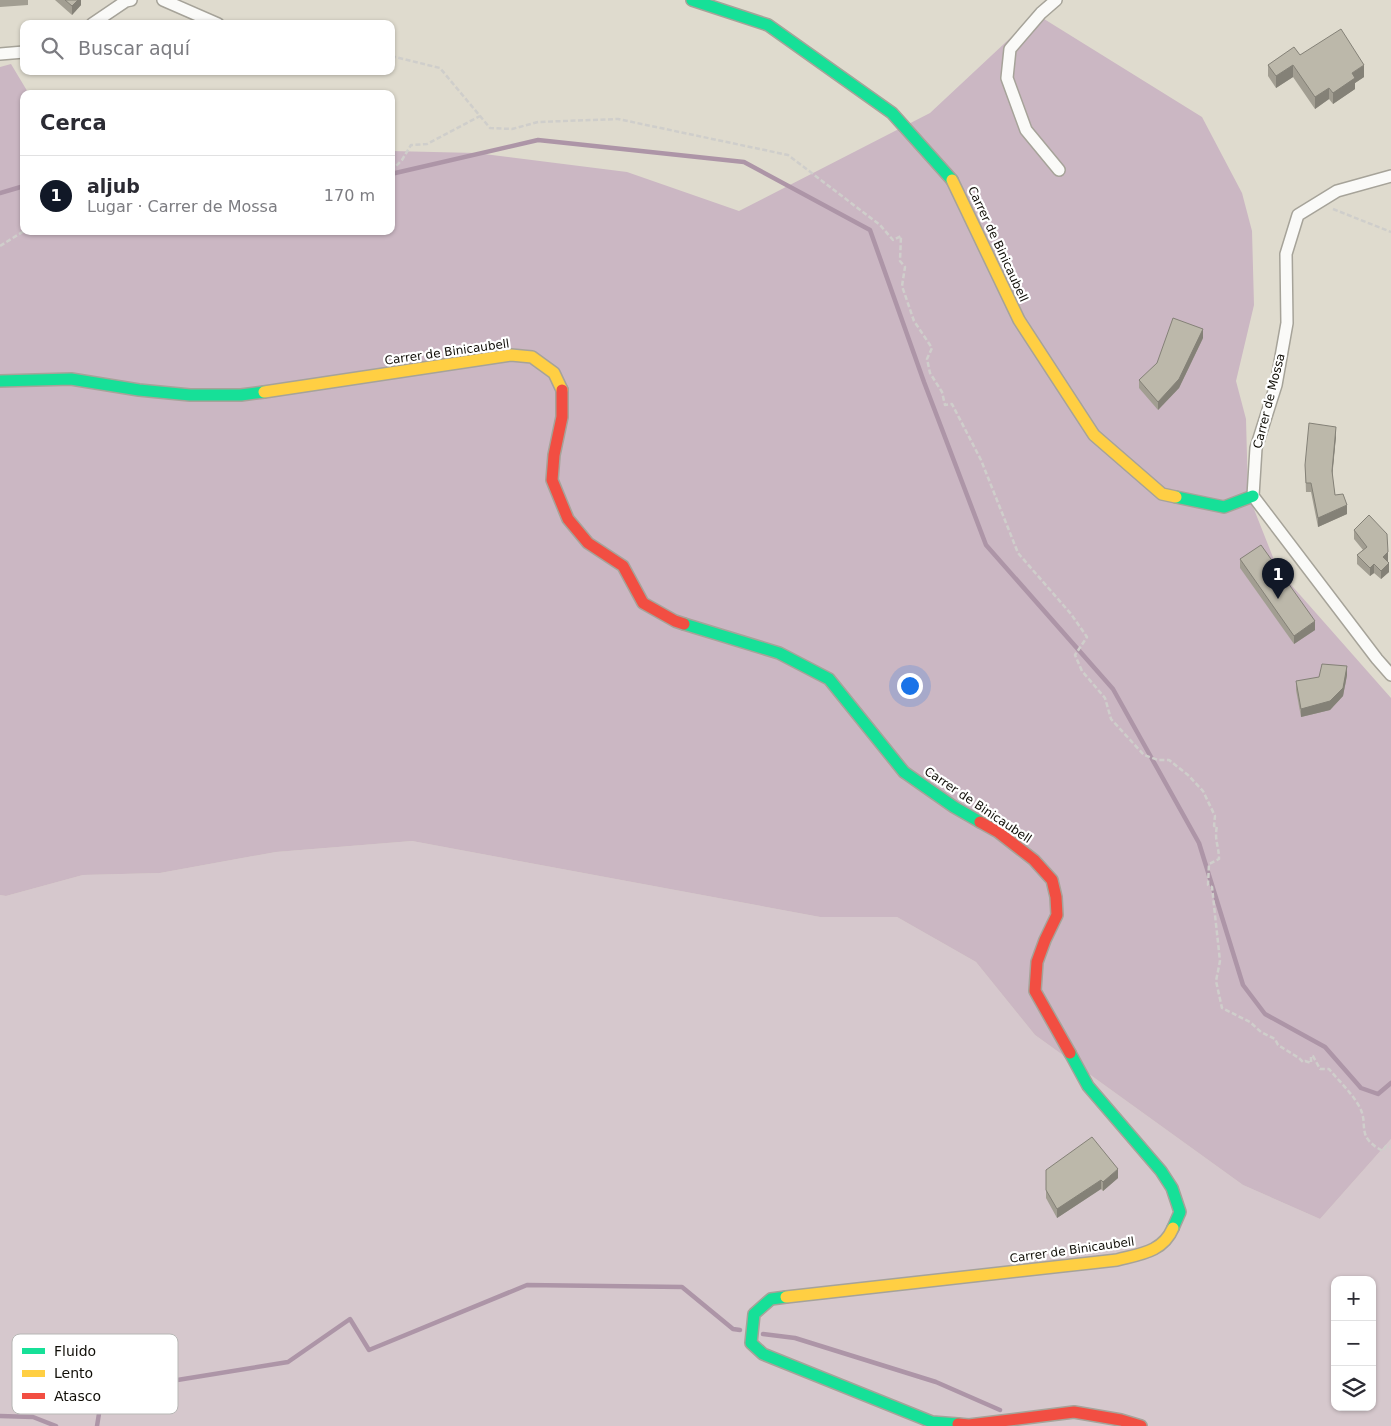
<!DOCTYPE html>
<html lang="es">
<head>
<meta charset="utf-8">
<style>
	body { margin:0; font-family:"DejaVu Sans",sans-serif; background:#f7f7f7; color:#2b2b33 }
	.controls { position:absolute; right:15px; bottom:15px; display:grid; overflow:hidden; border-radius:10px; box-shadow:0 1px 4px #0004 }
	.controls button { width:45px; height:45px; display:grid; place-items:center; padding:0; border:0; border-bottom:1px solid #e1e1e2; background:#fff; color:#2b2b33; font:25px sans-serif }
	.you { position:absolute; left:909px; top:685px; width:18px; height:18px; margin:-12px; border:4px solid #fff; border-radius:50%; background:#1a73e8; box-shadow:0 0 0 8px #1a73e833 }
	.badge { display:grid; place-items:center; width:32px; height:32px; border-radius:50%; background:#111827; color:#fff; font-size:16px; font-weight:700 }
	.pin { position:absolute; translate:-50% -41px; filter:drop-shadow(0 1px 2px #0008) }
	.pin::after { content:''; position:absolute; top:26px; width:18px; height:15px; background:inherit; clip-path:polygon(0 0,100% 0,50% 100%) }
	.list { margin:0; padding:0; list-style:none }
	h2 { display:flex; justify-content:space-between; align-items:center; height:65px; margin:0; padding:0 20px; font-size:21px }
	h2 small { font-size:16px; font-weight:400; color:#7c7c81 }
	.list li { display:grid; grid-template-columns:32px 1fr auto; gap:15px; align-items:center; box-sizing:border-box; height:80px; padding:0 20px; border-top:1px solid #e1e1e2 }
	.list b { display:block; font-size:19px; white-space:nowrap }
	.list p { margin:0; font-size:16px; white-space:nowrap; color:#7c7c81 }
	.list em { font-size:16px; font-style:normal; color:#7c7c81 }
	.icon { flex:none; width:28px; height:28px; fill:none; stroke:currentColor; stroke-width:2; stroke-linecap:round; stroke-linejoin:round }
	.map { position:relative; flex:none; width:1391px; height:1426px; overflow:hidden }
	.search { position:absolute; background:#fff; box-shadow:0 1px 4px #0004; left:20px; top:20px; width:375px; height:55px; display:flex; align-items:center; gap:12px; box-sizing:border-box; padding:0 18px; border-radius:10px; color:#7c7c81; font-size:19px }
	.panel { position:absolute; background:#fff; box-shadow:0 1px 4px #0004; left:20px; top:90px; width:375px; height:145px; border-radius:10px }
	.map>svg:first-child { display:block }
	.green { fill:#d6c8cd; fill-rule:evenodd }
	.forest { fill:#cbb7c3 }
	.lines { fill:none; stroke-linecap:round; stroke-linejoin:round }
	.stream { stroke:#ad95a7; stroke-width:4.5 }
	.street-casing { stroke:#a6a399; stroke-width:14 }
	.fast-casing { stroke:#a6a399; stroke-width:14 }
	.slow-casing { stroke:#a6a399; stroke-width:14 }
	.jam-casing { stroke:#a6a399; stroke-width:14 }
	.path { stroke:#cfcecb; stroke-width:2.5; stroke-dasharray:5 2.5; stroke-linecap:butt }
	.street { stroke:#fafaf8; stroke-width:11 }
	.fast { stroke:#16e098; stroke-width:11 }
	.slow { stroke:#ffcf43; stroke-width:11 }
	.jam { stroke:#f24e42; stroke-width:11 }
	.wall { fill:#a29e92 }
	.shaded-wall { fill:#848177 }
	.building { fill:#bcb8aa; stroke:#848177 }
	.labels { text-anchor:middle; stroke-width:4.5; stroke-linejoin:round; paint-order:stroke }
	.street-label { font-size:12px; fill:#100e07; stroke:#fff }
	.key { fill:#fff; stroke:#b7b7b5; stroke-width:1 }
	.key-label { font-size:14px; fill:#100e07 }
</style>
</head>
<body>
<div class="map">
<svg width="1391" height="1426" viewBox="0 0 1391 1426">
	<rect width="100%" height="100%" fill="#dfdbce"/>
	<!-- green -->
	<path class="green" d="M412 841 820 917H897L976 962 1035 1035 1243 1185 1320 1219 1391 1139V1426H0V895L6 896 83 875 160 873 276 852ZM1335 1280H1372V1407H1335Z"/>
	<!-- forest -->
	<polygon class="forest" points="1036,14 1202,117 1242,193 1252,231 1254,305 1236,381 1246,419 1248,494 1278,570 1391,698 1391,1139 1320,1219 1243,1185 1035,1035 976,962 897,917 820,917 412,841 276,852 160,873 83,875 6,896 0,895 0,67 11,64 29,94 24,94 24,231 391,231 391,151 476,153 627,172 739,211 930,113"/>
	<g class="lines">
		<!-- stream -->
		<g class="stream">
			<polyline points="391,174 538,140 744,162 870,230 924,382 986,545 1113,689 1199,843 1243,985 1265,1014 1325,1047 1361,1088 1378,1094 1391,1083"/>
			<polyline points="0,193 24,186"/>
			<polyline points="763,1334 795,1338 936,1382 1000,1410"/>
			<polyline points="0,1416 33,1417 56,1426"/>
			<polyline points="97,1426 105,1376 165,1382 288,1362 350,1319 369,1350 527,1285 682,1287 733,1329 740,1330"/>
		</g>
		<!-- street casing -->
		<g class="street-casing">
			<g id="street">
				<polyline points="163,0 218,24"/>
				<polyline points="1056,0 1041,13 1010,49 1007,78 1026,130 1059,170"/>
				<polyline points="92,24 126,1 131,0"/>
				<polyline points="0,54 24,52"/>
				<polyline points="1391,176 1337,191 1298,215 1286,254 1287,323 1276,385 1256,448 1253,496 1377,659 1391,675"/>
			</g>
		</g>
		<!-- fast casing -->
		<g class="fast-casing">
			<g id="fast">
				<polyline points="692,0 768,25 892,113 952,180"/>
				<polyline points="0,381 71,379 139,390 190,395 241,395 264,392"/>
				<polyline points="1176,497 1224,507 1253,496"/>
				<polyline points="684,624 779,653 829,679 904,772 954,807 980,822"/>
				<polyline points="1070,1053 1088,1086 1161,1171 1172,1188 1180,1212 1173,1228"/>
				<polyline points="786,1297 771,1299 754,1314 751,1343 763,1354 932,1422 958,1424"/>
			</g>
		</g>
		<!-- slow casing -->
		<g class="slow-casing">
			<g id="slow">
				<polyline points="952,180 1019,320 1094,435 1162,494 1176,497"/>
				<polyline points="264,392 511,355 532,357 554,373 562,390"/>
				<path d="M786 1297 1117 1260C1140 1254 1163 1252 1173 1228"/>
			</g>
		</g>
		<!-- jam casing -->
		<g class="jam-casing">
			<g id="jam">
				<polyline points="562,390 562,417 554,455 552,480 568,519 588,543 623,566 643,603 675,621 684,624"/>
				<polyline points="980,822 998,832 1034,860 1052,880 1056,897 1057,915 1045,940 1037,962 1035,991 1070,1053"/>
				<polyline points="958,1424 969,1425 1074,1412 1121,1420 1141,1426"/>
			</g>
		</g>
		<!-- path -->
		<g class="path">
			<path d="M391 56 440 68 490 128 512 129 538 122 618 119 788 155 880 225 893 240 901 236 900 261 905 267 902 286 914 321 932 348 927 359 930 373 942 392 945 405 952 404 981 460 1018 553 1071 614 1087 637 1075 655 1082 671 1105 698 1111 719 1144 755 1158 760H1169L1188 775 1203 791 1215 816 1214 826H1217C1214 840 1219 846 1219 859L1209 864 1208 885 1212 887 1220 961 1216 981 1222 1008 1250 1022 1261 1032 1275 1039 1278 1045 1299 1058 1303 1062 1305 1061 1311 1063V1056H1313L1320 1069H1329C1339 1081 1351 1092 1359 1106 1370 1125 1354 1136 1383 1151L1386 1146 1391 1147"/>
			<polyline points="391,171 402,160 411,145 427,144 480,116"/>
			<polyline points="1333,209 1391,232"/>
			<polyline points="0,246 24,231"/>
		</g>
		<!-- street -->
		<use href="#street" class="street"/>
		<!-- fast -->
		<use href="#fast" class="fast"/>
		<!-- slow -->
		<use href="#slow" class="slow"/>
		<!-- jam -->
		<use href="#jam" class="jam"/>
	</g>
	<!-- wall -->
	<g class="wall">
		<polygon points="0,0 28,0 28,5 0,7"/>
		<polygon points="55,0 81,0 81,5 72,15"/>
		<polygon points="1300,55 1364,77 1355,83 1355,89 1333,104 1329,99 1315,109 1293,77 1276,88 1268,76 1268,65"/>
		<polygon points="1203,338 1179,388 1158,410 1139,388 1139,380"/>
		<polygon points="1336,436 1332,474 1335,495 1347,514 1318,527 1311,492 1306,492 1305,465"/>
		<polygon points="1354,530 1388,561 1389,572 1381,579 1374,573 1370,576 1357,564 1357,555 1363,550 1354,539"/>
		<polygon points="1240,559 1315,630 1294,644 1240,568"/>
		<polygon points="1347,675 1343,696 1330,710 1301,717 1296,690 1296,681"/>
		<polygon points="1046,1170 1118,1178 1103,1191 1101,1189 1057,1218 1046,1198"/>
	</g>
	<!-- shaded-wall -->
	<g class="shaded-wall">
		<polygon points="78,0 81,0 81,5 72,15 72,6"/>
		<polygon points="1293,65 1293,77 1276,88 1276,76"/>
		<polygon points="1364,65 1364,77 1355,83 1355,89 1333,104 1333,93 1352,73"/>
		<polygon points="1329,88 1329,99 1315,109 1315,97"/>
		<polygon points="1203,329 1203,338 1179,388 1158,410 1158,402"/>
		<polygon points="1336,427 1336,436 1332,479 1332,471"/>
		<polygon points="1347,505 1347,514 1318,527 1318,518"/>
		<polygon points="1388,552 1388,561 1383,566 1383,557"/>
		<polygon points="1389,563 1389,572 1381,579 1381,571"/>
		<polygon points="1374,564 1374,573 1370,576 1370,568"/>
		<polygon points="1315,621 1315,630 1294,644 1294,636"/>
		<polygon points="1347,666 1347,675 1343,696 1330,710 1301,717 1301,709"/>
		<polygon points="1118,1169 1118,1178 1103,1191 1103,1182"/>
		<polygon points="1101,1180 1101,1189 1057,1218 1057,1209"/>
	</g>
	<!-- building -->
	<g class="building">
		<polygon points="65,0 78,0 72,6"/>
		<polygon points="1341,29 1364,65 1352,73 1355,78 1333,93 1329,88 1315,97 1293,65 1276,76 1268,65 1294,47 1300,55"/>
		<polygon points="1173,318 1203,329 1179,379 1158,402 1139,380 1157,363"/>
		<polygon points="1309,423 1336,427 1332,471 1335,495 1343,494 1347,505 1318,518 1311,483 1306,483 1305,465"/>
		<polygon points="1369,515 1387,534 1388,552 1383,557 1389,563 1381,571 1374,564 1370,568 1357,555 1367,547 1354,530"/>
		<polygon points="1261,545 1315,621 1294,636 1240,559"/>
		<polygon points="1322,664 1347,666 1343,688 1330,701 1301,709 1296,681 1319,677"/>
		<polygon points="1092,1137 1118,1169 1103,1182 1101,1180 1057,1209 1046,1190 1046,1170"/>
	</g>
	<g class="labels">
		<!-- street labels -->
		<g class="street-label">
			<text transform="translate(998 244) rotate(65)" y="4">Carrer de Binicaubell</text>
			<text transform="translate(447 352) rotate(-8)" y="4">Carrer de Binicaubell</text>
			<text transform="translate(1269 401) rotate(-76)" y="4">Carrer de Mossa</text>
			<text transform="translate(978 805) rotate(34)" y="4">Carrer de Binicaubell</text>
			<text transform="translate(1072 1250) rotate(-8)" y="4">Carrer de Binicaubell</text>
		</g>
	</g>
	<!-- legend -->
	<rect x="12" y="1334" width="166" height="80" rx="8" class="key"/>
	<rect x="22" y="1348" width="23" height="6" fill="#16e098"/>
	<rect x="22" y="1370" width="23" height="7" fill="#ffcf43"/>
	<rect x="22" y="1393" width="23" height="6" fill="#f24e42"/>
	<g class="key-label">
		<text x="54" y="1356">Fluido</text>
		<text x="54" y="1378">Lento</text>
		<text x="54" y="1401">Atasco</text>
	</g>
</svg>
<div class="controls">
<button>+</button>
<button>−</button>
<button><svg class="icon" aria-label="layers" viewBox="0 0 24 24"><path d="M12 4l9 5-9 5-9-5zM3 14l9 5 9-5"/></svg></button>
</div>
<div class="you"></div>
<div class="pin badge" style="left:1278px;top:599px">1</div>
<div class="search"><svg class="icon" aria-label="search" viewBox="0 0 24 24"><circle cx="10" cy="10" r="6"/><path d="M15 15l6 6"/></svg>Buscar aquí</div>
<section class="panel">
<h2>Cerca<small></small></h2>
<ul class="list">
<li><span class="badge">1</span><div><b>aljub</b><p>Lugar · Carrer de Mossa</p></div><em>170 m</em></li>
</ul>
</section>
</div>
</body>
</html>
